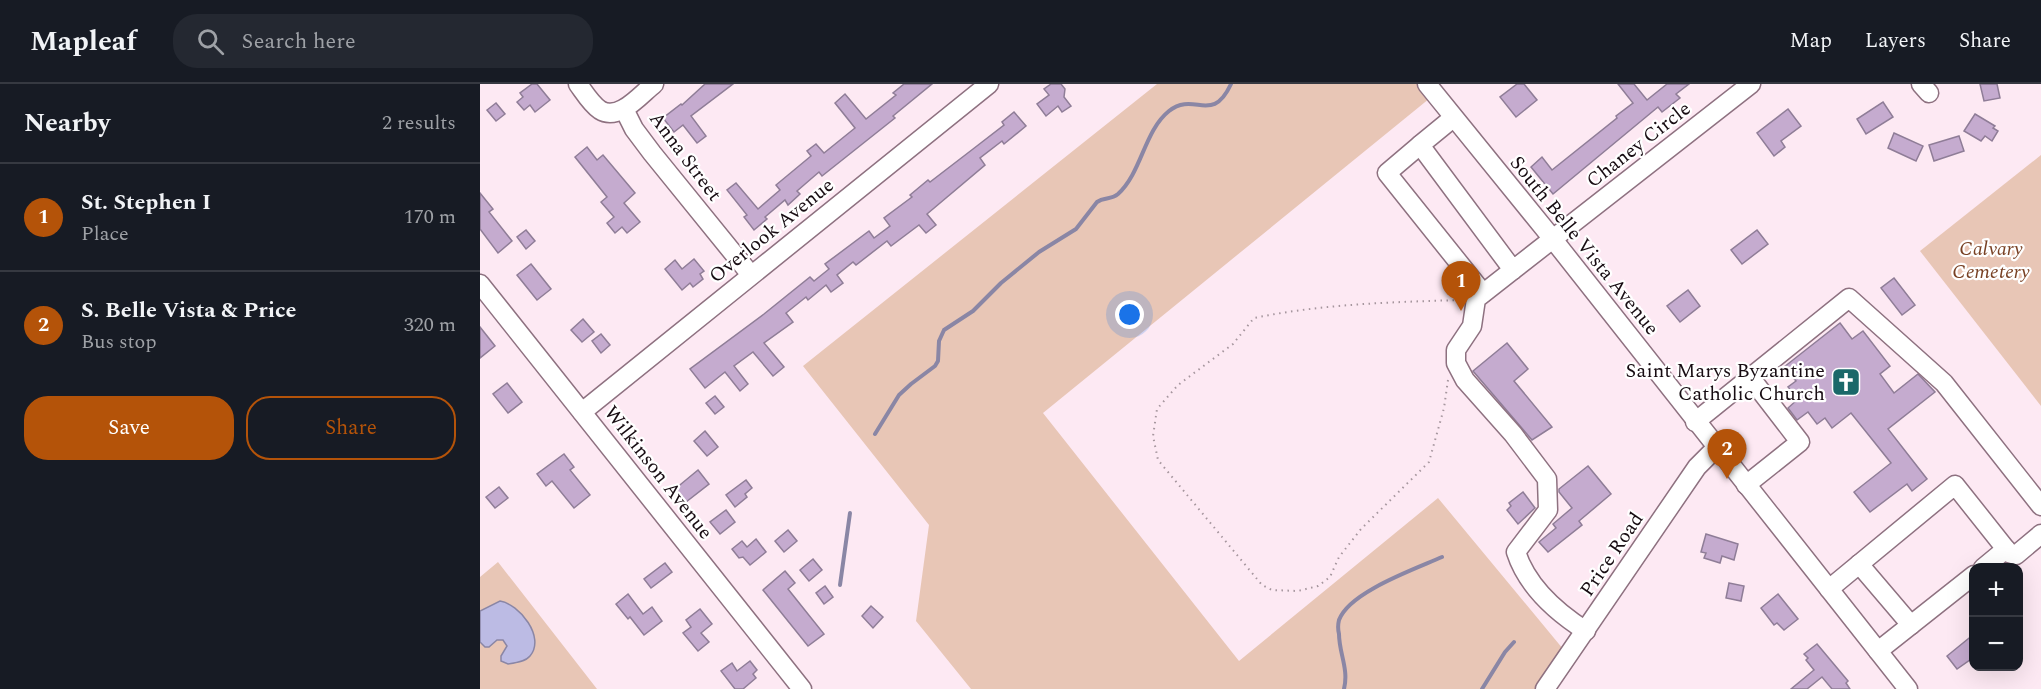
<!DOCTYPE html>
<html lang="en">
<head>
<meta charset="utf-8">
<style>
	body { margin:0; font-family:Spectral,serif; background:#242831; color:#f1f3f6 }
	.controls { position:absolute; right:18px; bottom:18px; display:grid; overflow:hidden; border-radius:12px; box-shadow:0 6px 24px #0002 }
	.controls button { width:54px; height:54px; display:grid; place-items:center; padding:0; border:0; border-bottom:2px solid #363941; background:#171b24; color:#f1f3f6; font:30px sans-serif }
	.you { position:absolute; left:650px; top:231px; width:21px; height:21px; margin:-15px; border:4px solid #fff; border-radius:50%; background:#1a73e8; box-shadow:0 0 0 9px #1a73e833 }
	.badge { display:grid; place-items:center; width:39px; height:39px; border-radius:50%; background:#b45309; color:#fff; font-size:20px; font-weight:700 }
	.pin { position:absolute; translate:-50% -50px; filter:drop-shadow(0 2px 3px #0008) }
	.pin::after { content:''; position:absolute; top:32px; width:21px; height:18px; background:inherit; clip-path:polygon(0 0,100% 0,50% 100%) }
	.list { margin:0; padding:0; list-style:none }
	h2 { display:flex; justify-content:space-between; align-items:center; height:78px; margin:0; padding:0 24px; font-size:26px }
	h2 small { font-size:20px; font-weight:400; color:#9ea1a6 }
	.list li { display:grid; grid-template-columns:39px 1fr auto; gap:18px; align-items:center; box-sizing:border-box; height:108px; padding:0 24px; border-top:2px solid #363941 }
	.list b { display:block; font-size:22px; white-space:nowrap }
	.list p { margin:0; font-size:20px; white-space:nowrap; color:#9ea1a6 }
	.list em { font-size:20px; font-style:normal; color:#9ea1a6 }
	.actions { display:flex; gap:12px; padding:18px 24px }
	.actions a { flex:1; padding:14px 0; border:2px solid #b45309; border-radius:24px; text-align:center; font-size:21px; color:#b45309 }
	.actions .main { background:#b45309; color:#fff }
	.icon { flex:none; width:33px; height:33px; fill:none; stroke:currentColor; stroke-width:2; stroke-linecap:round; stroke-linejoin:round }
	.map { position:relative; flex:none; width:1561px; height:605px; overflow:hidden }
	header { display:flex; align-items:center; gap:36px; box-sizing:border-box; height:84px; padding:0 30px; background:#171b24; border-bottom:2px solid #363941 }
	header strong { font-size:28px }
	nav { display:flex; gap:33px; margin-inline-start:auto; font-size:21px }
	.search { width:420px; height:54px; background:#242831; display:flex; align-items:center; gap:15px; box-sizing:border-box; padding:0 21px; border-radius:24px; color:#9ea1a6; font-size:22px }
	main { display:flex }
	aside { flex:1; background:#171b24 }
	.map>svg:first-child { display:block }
	.green { fill:#e8c6b6 }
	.water { fill:#bcbbe4; stroke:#8a86a5; stroke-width:1.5 }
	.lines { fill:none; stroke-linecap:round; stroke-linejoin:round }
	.stream { stroke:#8a86a5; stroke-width:4 }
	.building { fill:#c5abcf; stroke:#8f7d97; stroke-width:1.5 }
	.minor-casing { stroke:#8e7180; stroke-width:21 }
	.path { stroke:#a6969e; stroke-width:2; stroke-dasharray:1.5 4.5; stroke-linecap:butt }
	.minor { stroke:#fff; stroke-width:18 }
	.labels { text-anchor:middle; stroke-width:4.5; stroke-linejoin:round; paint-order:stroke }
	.street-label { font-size:20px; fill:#170c12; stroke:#fff }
	.park-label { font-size:20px; font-style:italic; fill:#784023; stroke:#fff }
	.poi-label { font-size:20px; fill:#170c12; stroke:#fff; text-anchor:end }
</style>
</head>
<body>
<header>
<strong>Mapleaf</strong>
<div class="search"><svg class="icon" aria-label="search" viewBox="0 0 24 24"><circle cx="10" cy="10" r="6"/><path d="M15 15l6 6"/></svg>Search here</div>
<nav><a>Map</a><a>Layers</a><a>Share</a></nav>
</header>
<main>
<aside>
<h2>Nearby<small>2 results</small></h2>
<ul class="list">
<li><span class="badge">1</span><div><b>St. Stephen I</b><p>Place</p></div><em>170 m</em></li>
<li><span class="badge">2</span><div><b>S. Belle Vista &amp; Price</b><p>Bus stop</p></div><em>320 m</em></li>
</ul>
<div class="actions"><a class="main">Save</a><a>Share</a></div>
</aside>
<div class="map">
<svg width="1561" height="605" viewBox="0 0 1561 605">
	<rect width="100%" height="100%" fill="#fde9f3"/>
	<!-- green -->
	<g class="green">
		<polygon points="677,0 947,0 955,10 563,329 759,577 958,414 1088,571 1065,605 491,605 436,537 449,441 323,282"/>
		<polygon points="1561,71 1561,322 1440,167"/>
		<polygon points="18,478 117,605 0,605 0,558 5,563 9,563 17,556 23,556 27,562 21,572 22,577 44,576 8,523 0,527 0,493"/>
	</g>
	<!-- water -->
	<path class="water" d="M20 517C39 520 66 553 50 572 45 578 35 579 28 580L21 577V572L27 562 23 556H17L9 563H5L0 558V527Z"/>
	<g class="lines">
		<!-- stream -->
		<g class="stream">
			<path d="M395 350 419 311 431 300 455 282 458 277 459 257 464 246 493 227 521 199 559 168 596 145 617 118C624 113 631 116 638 110 662 88 664 47 689 27 715 7 732 41 751 0"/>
			<polyline points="360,501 370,429"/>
			<path d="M864 605C869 585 859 569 859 550 858 546 858 540 859 536 869 508 935 485 962 473"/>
			<polyline points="1002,605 1025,568 1034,558"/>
		</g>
	</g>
	<!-- building -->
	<g class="building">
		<polygon points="52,0 57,0 70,16 55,28 50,21 44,26 37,18 43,13 40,9"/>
		<polygon points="225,0 253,0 211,32 226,52 217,59 203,41 194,48 183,34 201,20 202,21"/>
		<polygon points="424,0 452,0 413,32 415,34 342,92 339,88 317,107 320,110 308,121 305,116 285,133 287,135 274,146 264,133 267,131 247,106 256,99 278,125 300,106 296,101 331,72 327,67 336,60 344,69 375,44 355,19 365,10 386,35 416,11 413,9"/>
		<polygon points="571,0 581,0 585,5 584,13 591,22 582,28 578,22 566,32 557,20 569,11 564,5"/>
		<polygon points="1037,0 1044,0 1057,16 1036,33 1020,13"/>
		<polygon points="1138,0 1154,0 1167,16 1187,0 1209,0 1196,10 1200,14 1182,28 1178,23 1073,110 1051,83 1062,73 1072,86 1137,34 1136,32 1153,19"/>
		<polygon points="1500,0 1517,0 1520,14 1504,17"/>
		<polygon points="1403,18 1413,33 1386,50 1377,35"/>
		<polygon points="16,19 25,30 16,37 7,26"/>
		<polygon points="1308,25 1321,42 1301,57 1305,63 1294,72 1277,49"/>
		<polygon points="534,28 546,42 524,60 522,57 500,74 505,81 447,130 456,141 446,149 439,141 411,162 407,157 376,181 373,178 357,191 363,199 351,208 346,201 328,216 326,213 306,229 313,238 284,259 304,283 293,292 273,268 254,282 268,300 260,307 245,288 225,304 210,285 284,230 330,193 334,197 349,185 345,180 389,147 394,154 410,142 404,134 432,113 430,111 448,96 450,98 493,65 524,41 522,38"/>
		<polygon points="1495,30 1515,42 1513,44 1518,47 1512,57 1505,52 1501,57 1484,47"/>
		<polygon points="1414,49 1443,62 1436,77 1408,64"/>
		<polygon points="1479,52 1484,67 1454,77 1449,61"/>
		<polygon points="107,63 117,76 123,71 155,109 144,119 160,138 147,149 142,143 135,149 127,139 134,133 121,118 127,113 95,73"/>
		<polygon points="0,109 13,125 9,128 32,157 18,169 0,145"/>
		<polygon points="46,146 55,157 46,165 37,153"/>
		<polygon points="1277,146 1288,160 1262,180 1251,166"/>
		<polygon points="214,175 224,187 220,190 223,195 213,203 210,199 202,206 185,185 195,176 202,185"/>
		<polygon points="51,180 71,205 57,216 37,191"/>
		<polygon points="1414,194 1435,221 1422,231 1401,204"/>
		<polygon points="1208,206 1220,222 1200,238 1187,222"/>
		<polygon points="103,235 114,248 102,258 91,246"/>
		<polygon points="1360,239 1372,255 1383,247 1410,282 1400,290 1414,309 1438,290 1455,308 1408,345 1447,395 1432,407 1427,400 1390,428 1374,408 1411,379 1371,329 1352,344 1345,334 1337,340 1328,328 1317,336 1308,324 1318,315 1308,303 1316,297 1304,283"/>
		<polygon points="0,243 15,262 0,274"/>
		<polygon points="121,250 130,261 121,269 112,257"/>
		<polygon points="1027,259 1048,285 1034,297 1072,343 1052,356 993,287"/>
		<polygon points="27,299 42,318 28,329 13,310"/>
		<polygon points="235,312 244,323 235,330 226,319"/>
		<polygon points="225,347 238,363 227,372 214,357"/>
		<polygon points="84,370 94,383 90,386 110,411 94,424 72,397 66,402 57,390"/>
		<polygon points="1108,382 1131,410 1099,437 1102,441 1068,468 1059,458 1076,444 1073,440 1092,424 1079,408 1079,405"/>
		<polygon points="218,386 229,400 206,418 195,405"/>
		<polygon points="266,396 272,404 265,410 267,413 255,423 246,411"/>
		<polygon points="19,403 28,414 15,424 6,413"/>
		<polygon points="1043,408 1055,424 1038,440 1027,426 1031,422 1029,419"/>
		<polygon points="246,426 255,438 240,450 230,438"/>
		<polygon points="308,446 317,457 304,468 295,457"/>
		<polygon points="1226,450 1258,460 1254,476 1242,472 1240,479 1224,474 1226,469 1221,468"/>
		<polygon points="276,455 286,468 270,481 263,473 259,474 252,465 262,457 267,463"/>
		<polygon points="333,475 342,486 329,497 320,486"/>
		<polygon points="185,479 192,488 171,504 164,495"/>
		<polygon points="305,487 315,499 308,505 344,550 328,562 283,506"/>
		<polygon points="1249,499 1264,502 1261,517 1246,514"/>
		<polygon points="345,502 353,513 344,520 336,509"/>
		<polygon points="148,510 163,530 172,523 182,537 164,551 150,533 148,535 136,520"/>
		<polygon points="1298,510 1318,535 1304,546 1297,539 1294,541 1281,524"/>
		<polygon points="391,522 403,533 393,544 382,532"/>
		<polygon points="220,525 232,540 221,549 229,558 218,567 203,549 211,543 206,536"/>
		<polygon points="1494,550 1494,573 1477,585 1467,572"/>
		<polygon points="1337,560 1368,597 1366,599 1370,605 1352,605 1342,593 1327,605 1311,605 1334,586 1326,576 1328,574 1324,570"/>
		<polygon points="270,577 277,586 273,590 276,594 263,605 255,605 241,587 252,579 257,587"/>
	</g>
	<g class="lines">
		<!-- minor casing -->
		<g class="minor-casing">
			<g id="minor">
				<path d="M98 0C104 8 111 20 120 26 139 38 161 10 174 0"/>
				<polyline points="947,0 1072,154 1428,605"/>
				<polyline points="1441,0 1449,9"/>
				<polyline points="144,25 154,45 172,69 271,191"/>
				<polyline points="973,34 940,61 1033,186 1271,0"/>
				<polyline points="940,61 907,89 1003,209"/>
				<path d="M1033 186 996 215 992 242 976 266V279L985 296 1033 350 1067 395 1068 426 1036 468C1047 502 1076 528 1106 547"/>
				<polyline points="0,200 322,605"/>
				<polyline points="102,328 509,0"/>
				<polyline points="1215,338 1369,214 1464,299 1561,422"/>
				<polyline points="1266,401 1320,358 1270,293"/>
				<polyline points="1379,480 1431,541"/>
				<polyline points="1503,484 1526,465"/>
				<polyline points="1349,505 1475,401 1529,469 1536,471 1561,450"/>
				<polyline points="1398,567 1494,491"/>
				<polyline points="1065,605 1217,383 1236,364"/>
			</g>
		</g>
		<!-- path -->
		<path class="path" d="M968 296 964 324 949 378 881 445 859 473 850 493 838 502 818 507 792 506 782 501 678 376 673 352 677 325 698 301 753 260 774 234C842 220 912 218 981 216"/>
		<!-- minor -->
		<use href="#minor" class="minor"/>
	</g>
	<!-- icons -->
	<defs>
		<g id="church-square" transform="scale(1.5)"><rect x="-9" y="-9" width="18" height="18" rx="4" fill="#1a6869" stroke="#fff"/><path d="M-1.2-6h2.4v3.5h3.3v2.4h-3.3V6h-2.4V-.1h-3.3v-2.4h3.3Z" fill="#fff"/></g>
	</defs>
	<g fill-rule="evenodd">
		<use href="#church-square" x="1366" y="298"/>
	</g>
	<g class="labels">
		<!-- street labels -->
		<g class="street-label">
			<text transform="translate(1158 60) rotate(-38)" y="7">Chaney Circle</text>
			<text transform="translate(206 72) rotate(53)" y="7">Anna Street</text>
			<text transform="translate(291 146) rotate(-39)" y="7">Overlook Avenue</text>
			<text transform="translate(1105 161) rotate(51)" y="7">South Belle Vista Avenue</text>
			<text transform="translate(179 388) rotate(52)" y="7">Wilkinson Avenue</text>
			<text transform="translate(1131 470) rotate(-56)" y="7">Price Road</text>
		</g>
		<!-- park labels -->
		<g class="park-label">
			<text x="1511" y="171">Calvary<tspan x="1511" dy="23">Cemetery</tspan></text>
		</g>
		<!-- poi labels -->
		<g class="poi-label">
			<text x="1345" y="293">Saint Marys Byzantine<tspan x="1345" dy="23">Catholic Church</tspan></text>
		</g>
	</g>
</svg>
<div class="controls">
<button>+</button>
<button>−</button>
</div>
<div class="you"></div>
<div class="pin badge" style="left:981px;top:227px">1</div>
<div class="pin badge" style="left:1247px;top:395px">2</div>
</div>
</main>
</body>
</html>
